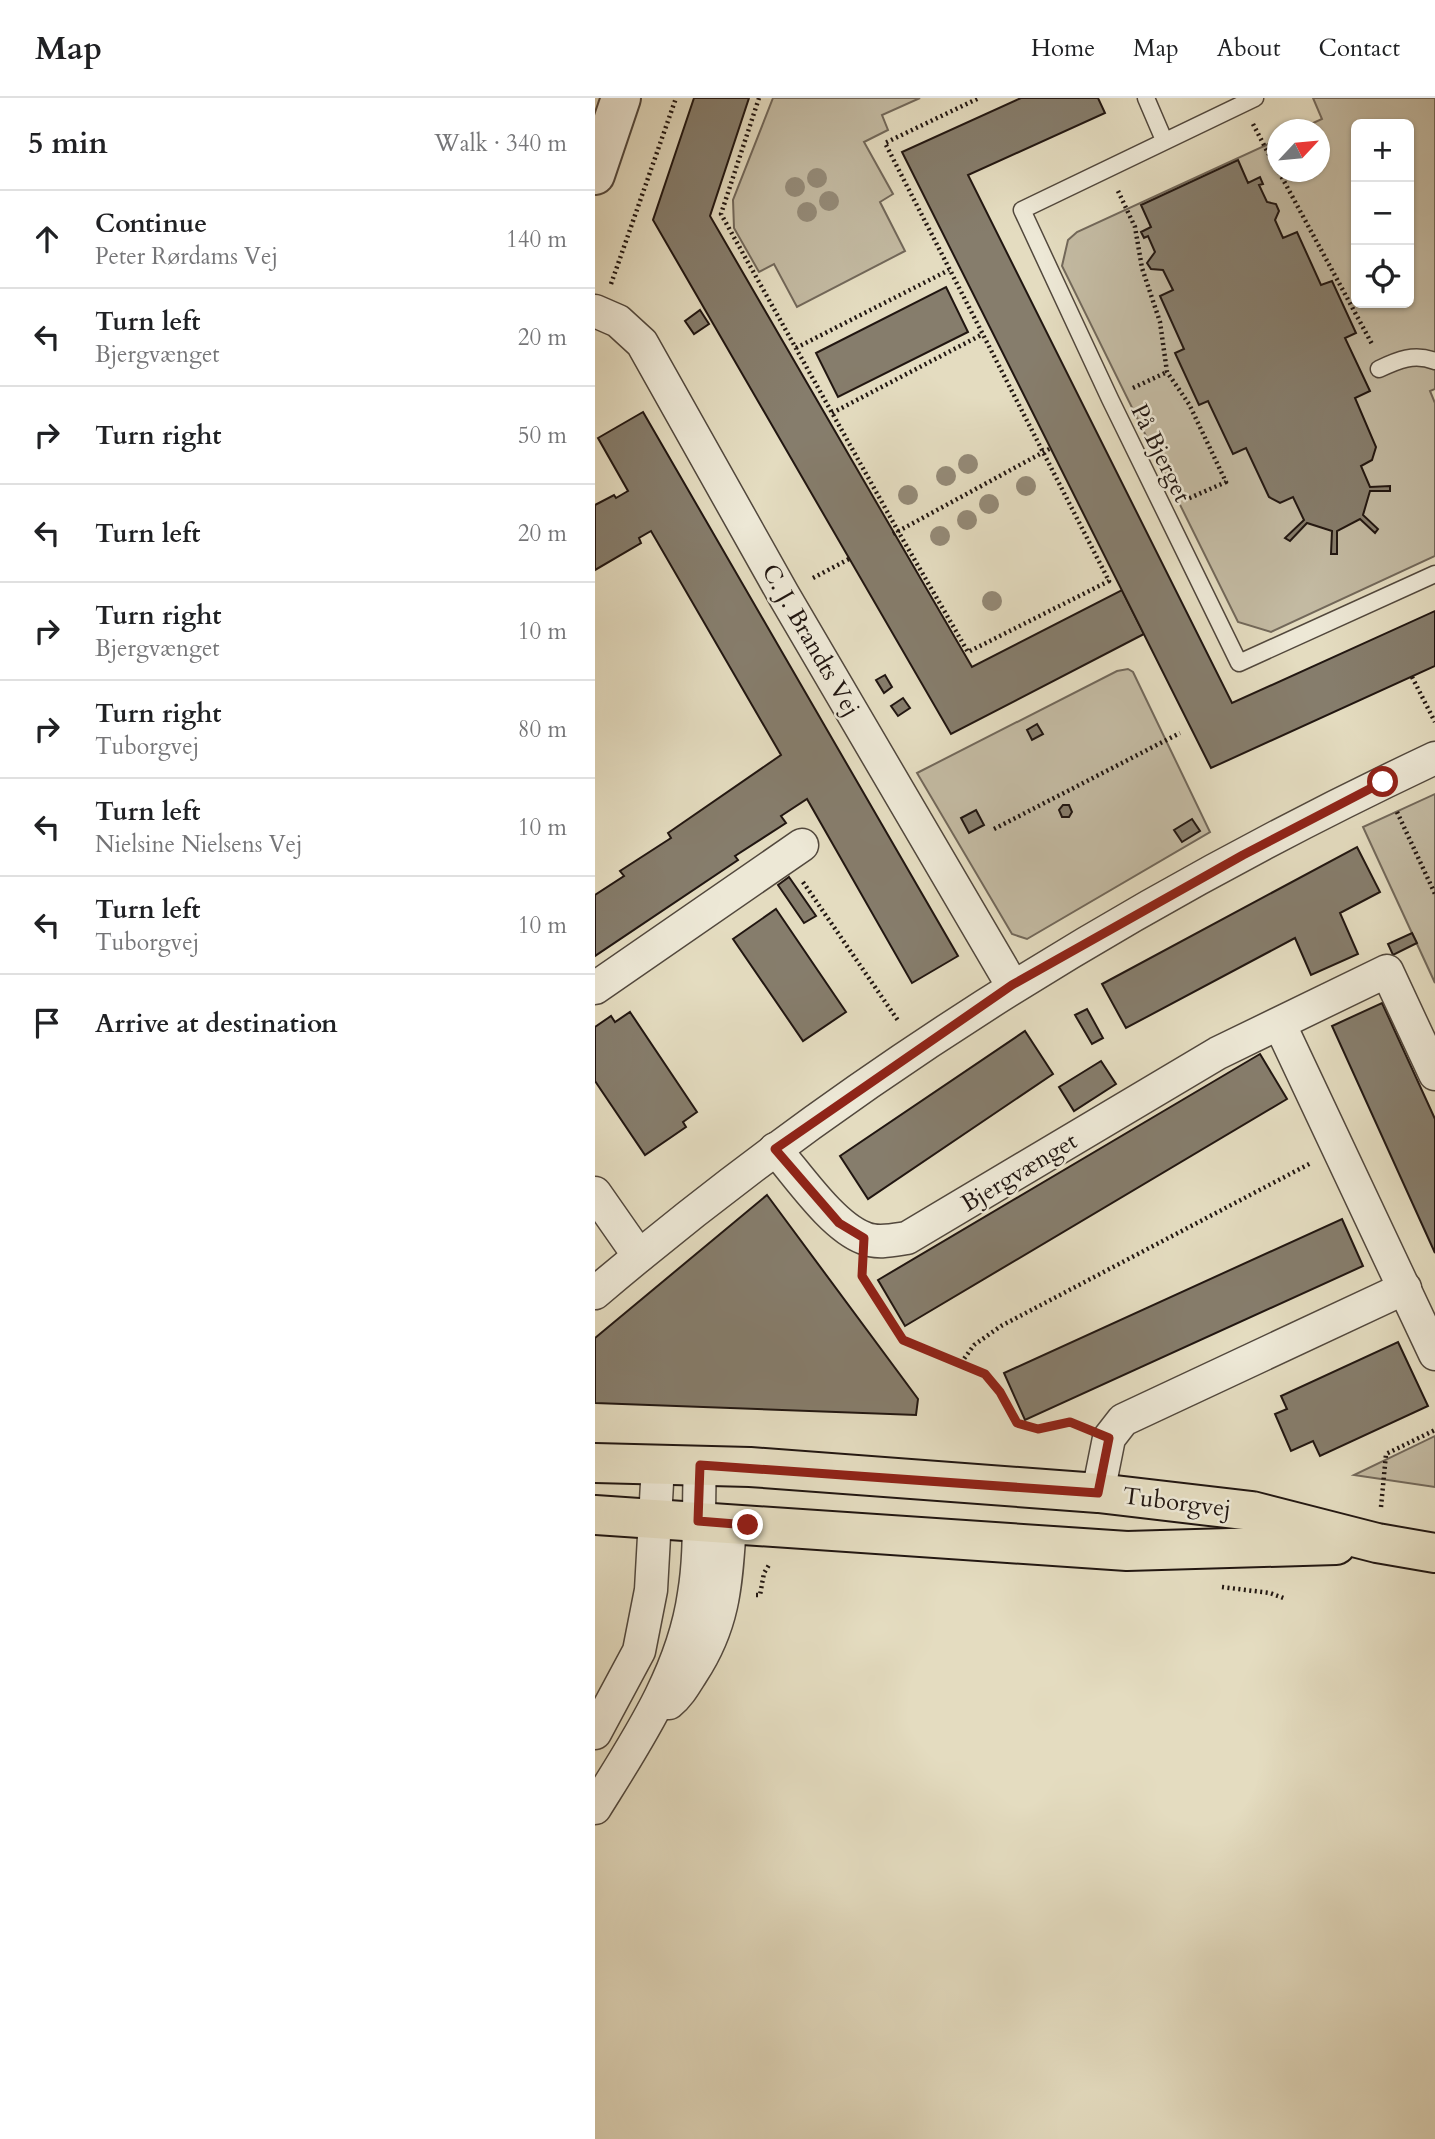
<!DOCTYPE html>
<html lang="en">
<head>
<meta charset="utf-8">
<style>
	body { margin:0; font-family:Cardo,serif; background:#f2f2f2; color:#202124 }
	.controls { position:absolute; right:21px; top:21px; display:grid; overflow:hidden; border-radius:10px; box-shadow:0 2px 5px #0004 }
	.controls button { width:63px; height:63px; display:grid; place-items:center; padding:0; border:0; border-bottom:2px solid #e0e0e0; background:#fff; color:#202124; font:35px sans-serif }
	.compass { position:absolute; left:672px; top:21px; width:63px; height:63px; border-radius:50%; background:#fff; box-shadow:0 2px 5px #0004; rotate:64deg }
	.stop { position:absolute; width:21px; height:21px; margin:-16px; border:5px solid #8f2418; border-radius:50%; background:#fff }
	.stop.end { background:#8f2418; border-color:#fff; box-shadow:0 2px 7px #0008 }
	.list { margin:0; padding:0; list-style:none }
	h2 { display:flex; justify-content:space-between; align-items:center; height:91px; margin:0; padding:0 28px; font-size:30px }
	h2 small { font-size:23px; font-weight:400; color:#757577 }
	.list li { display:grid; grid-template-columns:46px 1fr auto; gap:21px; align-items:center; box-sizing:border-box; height:98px; padding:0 28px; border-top:2px solid #e0e0e0 }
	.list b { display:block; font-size:26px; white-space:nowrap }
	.list p { margin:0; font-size:23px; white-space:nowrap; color:#757577 }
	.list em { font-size:23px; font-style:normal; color:#757577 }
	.icon { flex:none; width:38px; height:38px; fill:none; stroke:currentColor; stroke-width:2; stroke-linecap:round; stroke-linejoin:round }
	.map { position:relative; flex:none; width:840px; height:2041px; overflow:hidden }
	header { display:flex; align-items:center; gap:42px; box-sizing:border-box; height:98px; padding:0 35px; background:#fff; border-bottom:2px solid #e0e0e0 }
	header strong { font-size:33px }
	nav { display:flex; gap:38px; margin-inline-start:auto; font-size:24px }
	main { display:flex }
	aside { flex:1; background:#fff }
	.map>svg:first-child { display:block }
	.green { fill:#c3baa2; stroke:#72685a; stroke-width:2; fill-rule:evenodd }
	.building { fill:#867d6c; stroke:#211611; stroke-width:2 }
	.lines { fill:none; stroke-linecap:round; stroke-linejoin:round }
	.service-casing { stroke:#52483d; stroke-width:19 }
	.minor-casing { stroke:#52483d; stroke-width:35 }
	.tertiary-casing { stroke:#52483d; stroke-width:42 }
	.primary-casing { stroke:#211611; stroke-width:42 }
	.path { stroke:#211611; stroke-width:4.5; stroke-dasharray:2 3.5; stroke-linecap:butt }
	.service { stroke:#ede8d6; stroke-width:16 }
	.minor { stroke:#ede8d6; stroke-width:32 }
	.tertiary { stroke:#ede8d6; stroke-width:38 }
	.primary { stroke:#e4dcc0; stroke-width:38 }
	.tree { fill:#948a77 }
	.route { stroke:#8f2418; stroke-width:9 }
	.labels { text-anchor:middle; stroke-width:5; stroke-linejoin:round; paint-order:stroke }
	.street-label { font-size:24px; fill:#211611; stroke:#ede8d6 }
</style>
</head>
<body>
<header>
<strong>Map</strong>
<nav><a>Home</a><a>Map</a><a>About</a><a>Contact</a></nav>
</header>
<main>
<aside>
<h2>5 min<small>Walk · 340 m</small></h2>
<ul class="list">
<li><svg class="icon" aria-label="ahead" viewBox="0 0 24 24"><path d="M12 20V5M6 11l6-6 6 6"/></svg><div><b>Continue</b><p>Peter Rørdams Vej</p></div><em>140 m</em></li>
<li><svg class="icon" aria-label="left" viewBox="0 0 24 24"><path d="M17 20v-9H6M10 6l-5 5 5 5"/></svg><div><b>Turn left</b><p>Bjergvænget</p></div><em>20 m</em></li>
<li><svg class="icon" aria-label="right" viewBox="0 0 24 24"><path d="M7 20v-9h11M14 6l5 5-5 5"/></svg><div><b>Turn right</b></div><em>50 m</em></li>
<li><svg class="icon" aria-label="left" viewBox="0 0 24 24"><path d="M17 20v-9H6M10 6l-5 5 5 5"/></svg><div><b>Turn left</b></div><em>20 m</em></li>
<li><svg class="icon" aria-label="right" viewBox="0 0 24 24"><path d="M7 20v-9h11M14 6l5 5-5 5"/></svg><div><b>Turn right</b><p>Bjergvænget</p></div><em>10 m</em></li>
<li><svg class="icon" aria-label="right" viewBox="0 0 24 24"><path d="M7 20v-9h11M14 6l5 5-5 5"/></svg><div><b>Turn right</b><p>Tuborgvej</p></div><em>80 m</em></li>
<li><svg class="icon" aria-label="left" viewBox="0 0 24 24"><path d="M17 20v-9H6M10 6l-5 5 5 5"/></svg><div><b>Turn left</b><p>Nielsine Nielsens Vej</p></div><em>10 m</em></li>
<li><svg class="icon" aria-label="left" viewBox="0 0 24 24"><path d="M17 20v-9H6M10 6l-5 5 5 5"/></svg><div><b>Turn left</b><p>Tuborgvej</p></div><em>10 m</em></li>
<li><svg class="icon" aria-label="arrive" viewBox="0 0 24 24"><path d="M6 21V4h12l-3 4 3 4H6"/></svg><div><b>Arrive at destination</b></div></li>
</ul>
</aside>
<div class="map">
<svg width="840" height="2041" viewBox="0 0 840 2041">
	<rect width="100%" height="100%" fill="#e4dcc0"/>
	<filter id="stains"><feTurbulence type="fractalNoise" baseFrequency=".00286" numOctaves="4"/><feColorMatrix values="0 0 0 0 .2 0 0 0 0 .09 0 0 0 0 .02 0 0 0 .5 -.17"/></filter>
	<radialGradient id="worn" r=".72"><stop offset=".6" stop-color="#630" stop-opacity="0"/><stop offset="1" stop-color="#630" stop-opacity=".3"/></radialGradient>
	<!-- green -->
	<g class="green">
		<polygon points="178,0 325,0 287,17 293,32 269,44 298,96 285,104 310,153 202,209 179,166 164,174 139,130 138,102"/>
		<path d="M718 0H840V291L835 293 840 305V458L676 534 643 524 467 168 473 142 482 134 682 42V74H724V32L705 31 727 21ZM761 26H814V205H761Z"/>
		<polygon points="533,571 538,574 615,734 432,841 417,836 322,675 522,573"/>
		<polygon points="840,696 840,885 768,729"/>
		<polygon points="840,1338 840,1389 759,1377"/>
	</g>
	<!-- building -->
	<g class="building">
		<polygon points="99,0 154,0 115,118 377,569 527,492 549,536 356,636 58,122"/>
		<polygon points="426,0 503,0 510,15 373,77 637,605 840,513 840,568 616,670 307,54"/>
		<polygon points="643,62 653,85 665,79 668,86 664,87 672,104 681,106 684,113 680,122 688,140 702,134 726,187 737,183 761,235 750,240 775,293 760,300 781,349 777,362 766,368 775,389 795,388 795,393 775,393 768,417 783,431 780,435 765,421 742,433 742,456 736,456 737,433 712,425 695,443 690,440 709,422 698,399 685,405 674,399 651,350 638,356 613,303 604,307 580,255 589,251 565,198 578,192 568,172 556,171 552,165 560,154 553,138 549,140 546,134 556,129 546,107"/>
		<polygon points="351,189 373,234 243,299 221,255"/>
		<polygon points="105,212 114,226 99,236 90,223"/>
		<polygon points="48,314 363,858 317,885 212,701 186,718 191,725 140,758 143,762 0,858 0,797 29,778 25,773 76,740 73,735 186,657 56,433 44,440 46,445 0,472 0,407 19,397 21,400 33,393 3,340"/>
		<polygon points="290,577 297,589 289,595 281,582"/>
		<polygon points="308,600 315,610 303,618 296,608"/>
		<polygon points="442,626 448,636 437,642 432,632"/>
		<polygon points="468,707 474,707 477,714 474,719 467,719 464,712"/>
		<polygon points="381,712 389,727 374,735 366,720"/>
		<polygon points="597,721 605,733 587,744 579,732"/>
		<polygon points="762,749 785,794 745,815 763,856 716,877 700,840 531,930 507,886"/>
		<polygon points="194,779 221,818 209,825 183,787"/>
		<polygon points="181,811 251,914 208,943 138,841"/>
		<polygon points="817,835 822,845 798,857 793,846"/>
		<polygon points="787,905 840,1021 840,1155 737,928"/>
		<polygon points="492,911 508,940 497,946 480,917"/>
		<polygon points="35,914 102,1014 88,1024 91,1029 50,1057 0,983 0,929 16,918 20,924"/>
		<polygon points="430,933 458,976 273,1101 245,1058"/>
		<polygon points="665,956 692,1001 310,1228 283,1182"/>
		<polygon points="506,963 521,986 479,1013 464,989"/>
		<polygon points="172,1097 323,1301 321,1317 0,1305 0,1240"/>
		<polygon points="747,1121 768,1168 430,1322 409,1275"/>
		<polygon points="803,1244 833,1308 725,1358 718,1343 696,1353 680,1316 692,1311 686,1298"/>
	</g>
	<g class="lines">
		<!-- service casing -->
		<g class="service-casing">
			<g id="service">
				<polyline points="551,0 569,42"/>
				<polyline points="660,0 427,112 515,301 644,565 840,476"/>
				<path d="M784 271C803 262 819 255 840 263"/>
			</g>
		</g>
		<!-- minor casing -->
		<g class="minor-casing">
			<g id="minor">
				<polyline points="0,213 23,223 47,245 188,496 417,887"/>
				<polyline points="0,890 207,747"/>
				<polyline points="685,927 840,1256"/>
				<path d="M180 1051C203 1077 237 1128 269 1140 282 1146 299 1142 312 1140L623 955 792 873 840 976"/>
				<polyline points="0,1095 44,1158"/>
				<path d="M0 1195C254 979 539 802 840 660"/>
				<polyline points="503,1395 514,1340 528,1322 810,1190"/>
				<path d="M74 1605C84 1597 90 1586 97 1575 130 1525 131 1484 135 1426"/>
				<polyline points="0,1635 44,1553 56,1492 63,1367"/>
				<path d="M0 1710C41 1644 88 1575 99 1496 106 1455 103 1410 105 1367"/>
			</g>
		</g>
		<!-- tertiary casing -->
		<g class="tertiary-casing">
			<polyline id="tertiary" points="0,77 26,0"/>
		</g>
		<!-- primary casing -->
		<g class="primary-casing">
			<g id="primary">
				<polyline points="0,1365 155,1369 503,1395 657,1413 782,1445 840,1455"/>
				<polyline points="0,1417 532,1453 741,1447"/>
			</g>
		</g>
		<!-- path -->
		<g class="path">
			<polyline points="164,0 126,116 303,433 373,554 514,483 290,45 384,0"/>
			<polyline points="658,26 682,72"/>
			<polyline points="684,74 777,246"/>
			<polyline points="523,93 540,129 547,170 565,224 572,274 594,306 631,384 590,402"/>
			<polyline points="16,186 81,0"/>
			<polyline points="201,250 354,172"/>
			<polyline points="538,290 572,274"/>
			<polyline points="237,315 388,236"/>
			<polyline points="298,436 456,350"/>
			<polyline points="218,480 254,461"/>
			<polyline points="817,579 840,624"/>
			<polyline points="802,714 840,796"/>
			<polyline points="399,731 585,635"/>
			<polyline points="208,784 304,924"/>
			<polyline points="267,1173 267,1178 308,1242 390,1276 405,1294 422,1325 443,1331 475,1324 483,1328"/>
			<polyline points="366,1265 379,1247 406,1228 716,1065"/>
			<polyline points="786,1409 791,1356 840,1332"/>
			<polyline points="627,1489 675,1495 691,1501"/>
			<polyline points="161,1497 165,1497 169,1475 174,1467"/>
		</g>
		<!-- service -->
		<use href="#service" class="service"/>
		<!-- minor -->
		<use href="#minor" class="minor"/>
		<!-- tertiary -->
		<use href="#tertiary" class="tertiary"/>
		<!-- primary -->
		<use href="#primary" class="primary"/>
	</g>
	<!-- trees -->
	<g class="tree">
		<circle cx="222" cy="80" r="10"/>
		<circle cx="200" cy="89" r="10"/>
		<circle cx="234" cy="103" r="10"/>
		<circle cx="212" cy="114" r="10"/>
		<circle cx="373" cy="366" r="10"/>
		<circle cx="351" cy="378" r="10"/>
		<circle cx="431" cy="388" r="10"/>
		<circle cx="313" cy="397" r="10"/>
		<circle cx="394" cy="406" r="10"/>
		<circle cx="372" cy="422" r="10"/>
		<circle cx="345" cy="438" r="10"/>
		<circle cx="397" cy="503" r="10"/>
	</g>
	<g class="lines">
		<!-- route -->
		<polyline class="route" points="153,1427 103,1423 105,1367 503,1395 514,1340 475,1324 443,1331 422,1325 405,1294 390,1276 308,1242 267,1178 269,1140 244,1125 180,1051 417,887 648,757 788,684"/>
	</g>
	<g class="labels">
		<!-- street labels -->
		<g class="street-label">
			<text transform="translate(566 355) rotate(64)" y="8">På Bjerget</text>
			<text transform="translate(216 542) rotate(60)" y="8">C. J. Brandts Vej</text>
			<text transform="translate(424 1074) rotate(-31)" y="8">Bjergvænget</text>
			<text transform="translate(582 1404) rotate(7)" y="8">Tuborgvej</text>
		</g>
	</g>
	<rect width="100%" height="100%" filter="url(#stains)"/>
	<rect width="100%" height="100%" fill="url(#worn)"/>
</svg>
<div class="controls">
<button>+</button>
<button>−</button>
<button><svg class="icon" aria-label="locate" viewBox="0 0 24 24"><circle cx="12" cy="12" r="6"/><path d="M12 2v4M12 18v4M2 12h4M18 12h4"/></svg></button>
</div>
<svg class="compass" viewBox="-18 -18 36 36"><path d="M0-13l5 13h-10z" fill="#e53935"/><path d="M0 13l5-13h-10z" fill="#757577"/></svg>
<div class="stop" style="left:788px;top:684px"></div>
<div class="stop end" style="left:153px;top:1427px"></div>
</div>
</main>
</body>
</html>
